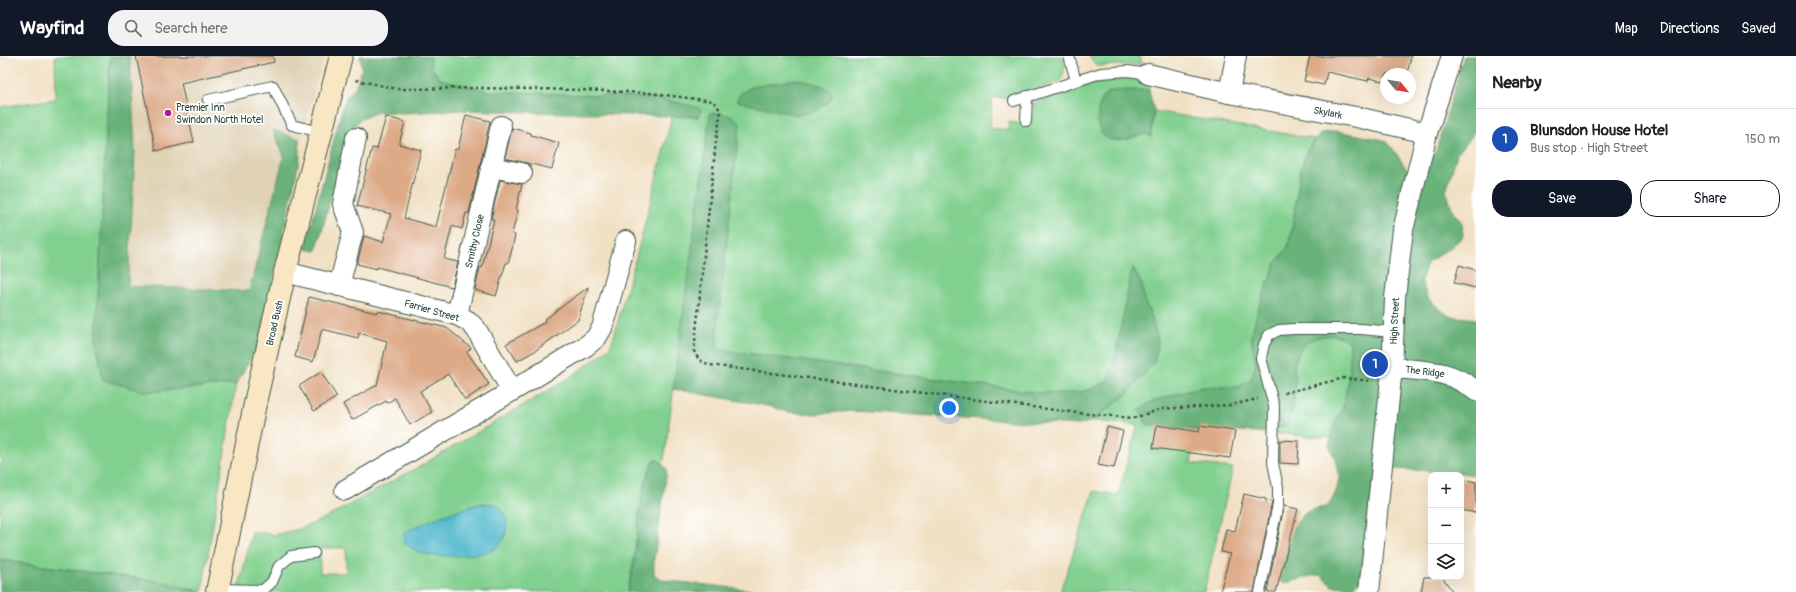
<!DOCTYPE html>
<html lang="en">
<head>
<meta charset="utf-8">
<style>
	body { margin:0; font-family:Pangolin,sans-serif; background:#f2f2f2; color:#202124 }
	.controls { position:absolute; right:12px; bottom:12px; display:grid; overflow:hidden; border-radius:8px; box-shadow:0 4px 16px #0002 }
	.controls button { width:36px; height:36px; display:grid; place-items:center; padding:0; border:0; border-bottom:1px solid #e0e0e0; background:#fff; color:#202124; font:20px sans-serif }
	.compass { position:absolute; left:1380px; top:12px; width:36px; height:36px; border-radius:50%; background:#fff; box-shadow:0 4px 16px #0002; rotate:120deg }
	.you { position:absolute; left:949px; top:352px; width:14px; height:14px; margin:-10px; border:3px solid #fff; border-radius:50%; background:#1a73e8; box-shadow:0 0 0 6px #1a73e833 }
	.badge { display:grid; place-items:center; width:26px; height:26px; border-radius:50%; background:#111827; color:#fff; font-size:13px; font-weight:700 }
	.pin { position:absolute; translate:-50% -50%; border:2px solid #fff; box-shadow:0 1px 4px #0006 }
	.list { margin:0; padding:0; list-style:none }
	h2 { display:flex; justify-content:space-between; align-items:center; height:52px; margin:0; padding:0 16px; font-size:17px }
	h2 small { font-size:13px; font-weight:400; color:#757577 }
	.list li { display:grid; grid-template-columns:26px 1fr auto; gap:12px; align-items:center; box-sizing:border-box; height:60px; padding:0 16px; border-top:1px solid #e0e0e0 }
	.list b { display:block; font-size:15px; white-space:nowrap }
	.list p { margin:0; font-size:13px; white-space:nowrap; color:#757577 }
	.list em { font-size:13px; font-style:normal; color:#757577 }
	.actions { display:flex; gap:8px; padding:12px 16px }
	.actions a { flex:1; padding:9px 0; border:1px solid #111827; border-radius:16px; text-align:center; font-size:14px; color:#111827 }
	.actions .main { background:#111827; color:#fff }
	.icon { flex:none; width:22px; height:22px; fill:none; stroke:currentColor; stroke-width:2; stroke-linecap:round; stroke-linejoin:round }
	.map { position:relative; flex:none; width:1476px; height:536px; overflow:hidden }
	header { display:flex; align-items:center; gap:24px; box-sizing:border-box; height:56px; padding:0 20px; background:#111827; color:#fff }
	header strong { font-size:19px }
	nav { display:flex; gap:22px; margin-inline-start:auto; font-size:14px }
	.search { width:280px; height:36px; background:#f2f2f2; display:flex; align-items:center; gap:10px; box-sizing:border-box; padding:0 14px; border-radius:16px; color:#757577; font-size:15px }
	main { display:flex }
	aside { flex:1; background:#fff }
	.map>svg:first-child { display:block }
	.built { fill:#e0d3b5 }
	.green { fill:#82d08f; stroke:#508662; fill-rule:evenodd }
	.forest { fill:#69b27a; stroke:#447857 }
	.water { fill:#4fb8cc; stroke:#377a80 }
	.building { fill:#da8 }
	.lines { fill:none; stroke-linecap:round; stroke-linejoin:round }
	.lane-casing { stroke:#3e564a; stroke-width:12 }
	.street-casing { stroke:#3e564a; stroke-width:22 }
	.secondary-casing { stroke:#3e564a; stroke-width:24 }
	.path { stroke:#3e564a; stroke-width:2.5; stroke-dasharray:3 3; stroke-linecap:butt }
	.lane { stroke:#fff; stroke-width:10 }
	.street { stroke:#fff; stroke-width:20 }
	.secondary { stroke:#f9e7c3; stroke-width:22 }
	.poi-dot { fill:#b5179e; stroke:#fff; stroke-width:1.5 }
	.labels { text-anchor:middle; stroke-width:3.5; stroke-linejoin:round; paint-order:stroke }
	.poi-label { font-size:10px; fill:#1f3d34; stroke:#fff; text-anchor:start }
	.street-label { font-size:10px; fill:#1f3d34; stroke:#fff }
</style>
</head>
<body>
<header>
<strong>Wayfind</strong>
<div class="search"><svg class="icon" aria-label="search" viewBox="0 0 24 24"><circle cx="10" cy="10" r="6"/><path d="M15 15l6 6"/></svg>Search here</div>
<nav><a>Map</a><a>Directions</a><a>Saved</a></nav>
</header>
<main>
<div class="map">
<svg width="1476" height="536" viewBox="0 0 1476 536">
	<rect width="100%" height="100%" fill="#fff"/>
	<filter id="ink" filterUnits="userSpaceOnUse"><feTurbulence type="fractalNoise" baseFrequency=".025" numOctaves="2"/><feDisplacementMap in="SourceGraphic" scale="8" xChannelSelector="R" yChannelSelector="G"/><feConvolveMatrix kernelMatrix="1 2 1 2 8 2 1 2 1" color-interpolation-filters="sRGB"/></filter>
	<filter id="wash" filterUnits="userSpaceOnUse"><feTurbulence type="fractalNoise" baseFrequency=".012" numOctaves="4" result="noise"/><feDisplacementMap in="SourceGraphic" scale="16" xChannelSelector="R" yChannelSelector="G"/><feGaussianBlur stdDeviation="0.9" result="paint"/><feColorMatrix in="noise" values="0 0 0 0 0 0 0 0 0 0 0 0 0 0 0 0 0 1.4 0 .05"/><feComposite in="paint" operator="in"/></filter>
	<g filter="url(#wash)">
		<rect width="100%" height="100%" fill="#f1e1c4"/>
		<!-- built -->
		<polygon class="built" points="118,0 324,0 265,214 240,315 113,321"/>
		<!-- green -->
		<g class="green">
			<polygon points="55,0 110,0 96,283 146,336 236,328 202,536 164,526 0,504 0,51 56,43"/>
			<path d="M430 0H1063C1065 10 1065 16 1061 25L1008 42H992L990 72 1008 74 1009 66 1031 69 1034 47C1071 35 1106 20 1146 22L1149 34 1109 36 1125 83 1139 79 1147 78 1151 81 1154 55 1315 83 1306 96 1300 118 1291 180 1287 193 1277 205 1260 247 1251 280 1256 308 1251 324 1239 331H1202L1153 345 1182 373 1198 374 1191 407 1233 412 1204 536H1060L1094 435 1118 439 1138 369 1092 365 1127 338 1154 306 1158 286 1152 262 1144 244 1142 229 1133 212 1115 303 1107 326C1081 340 1068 337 1039 337L722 294 717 289 711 57 664 404 662 407 656 404 627 536H238L252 475 273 479 300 473 327 461 422 409 566 324 594 304 610 291 613 283 642 179 672 60 699 61 655 42 489 35 440 23 431 11ZM320 492H346V517H320Z"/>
			<polygon points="1089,0 1140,0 1142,8 1097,10"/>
			<polygon points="1333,279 1344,281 1350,288 1350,316 1343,351 1335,367 1331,382 1257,376 1288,369 1294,347 1296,320 1294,313 1298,295 1307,286 1316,281"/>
		</g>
		<!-- forest -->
		<g class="forest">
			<polygon points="110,0 130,0 135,96 128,230 249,235 284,100 273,74 299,83 300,101 259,288 236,328 146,336 103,324 96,283"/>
			<polygon points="360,0 430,0 431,11 440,23 489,35 655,42 697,51 701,54 699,61 461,54 403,57 378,56 360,63 350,76 316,195 305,193 342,53 346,41 355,32 362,12"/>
			<path d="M1464 0H1476V74L1457 98 1446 135 1453 155 1462 167 1463 180 1451 191 1427 207 1421 225 1429 244 1449 260 1476 263V419L1452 416 1394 413 1378 418 1374 427 1360 524 1353 531 1332 530 1321 519C1307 519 1297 526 1282 527L1277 520C1281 502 1291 464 1309 455 1314 452 1322 452 1327 451 1344 429 1340 412 1329 389L1335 367 1343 351 1350 316V287C1343 280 1336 279 1325 280 1307 282 1296 293 1294 312 1294 316 1296 319 1296 323 1294 339 1292 354 1287 369L1257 376 1153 370 1146 367 1139 354 1153 345 1202 331H1239L1251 324 1256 308 1251 280 1260 247 1277 205 1287 193 1291 180 1300 118 1306 96 1321 77 1337 75 1384 84 1391 90 1408 115 1420 114 1436 95Z"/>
			<polygon points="798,23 823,30 832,36 831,44 816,55 798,59 736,45 741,37 751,31"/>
			<path d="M1125 34H1149L1154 55 1150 81 1147 78C1136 79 1122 87 1111 84 1090 78 1097 41 1109 36 1113 34 1120 35 1125 34Z"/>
			<path d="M710 57C722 58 734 57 740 68L717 275V289L722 294 1039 337C1068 337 1081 340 1107 325L1115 303 1132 212 1142 229 1144 244 1152 262 1158 286 1154 306 1127 338 1092 365 1078 369 853 355 815 358 788 356 768 350 673 333Z"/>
			<path d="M656 403 662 407 667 414 654 504V518L661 524 771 536H627C629 528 632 520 633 512 636 491 641 414 656 403Z"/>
			<polygon points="0,504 164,526 200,536 0,536"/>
		</g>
		<!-- water -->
		<path class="water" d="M482 447C487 448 494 447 497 449 511 458 509 483 496 492 483 501 434 502 420 497 414 494 409 490 404 487V477C428 463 456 455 482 447Z"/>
		<g id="blocks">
			<!-- building -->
			<g class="building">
				<polygon points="136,0 273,0 274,6 181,27 194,86 156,95"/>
				<polygon points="1310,0 1411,0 1407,18 1386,18 1386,26 1369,22 1368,25 1327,16 1324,29 1304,25"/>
				<polygon points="466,59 490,65 469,157 466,157 462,173 452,170 444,203 458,206 452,231 377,211 377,213 357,208 364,180 383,186 391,158 357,150 372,92 377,93 386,61 405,66 399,88 421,94 404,162 436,171 455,93 458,93"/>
				<polygon points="512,72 531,77 531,79 559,87 552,113 505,102"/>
				<polygon points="500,124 522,128 516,154 518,154 512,178 515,179 512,193 508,207 506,207 496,240 475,234 480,211 482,212 488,188 494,163 491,163"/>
				<polygon points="1459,209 1476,214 1476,232 1454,227"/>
				<polygon points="588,231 578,264 535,295 517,305 506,288 545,266 544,264"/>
				<polygon points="309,241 377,257 378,255 447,272 471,292 467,296 489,328 465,344 448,318 420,335 432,356 410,369 395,342 387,347 386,345 352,364 343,348 377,329 387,285 359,277 358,282 322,273 313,306 295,301"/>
				<polygon points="321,316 337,341 314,355 299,330"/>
				<polygon points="1157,369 1199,376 1200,370 1235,375 1230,402 1153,392"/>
				<polygon points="1107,371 1123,375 1114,412 1098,409"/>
				<polygon points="1280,384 1299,385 1298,408 1280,407"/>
				<polygon points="1461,423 1476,426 1476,457 1461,454"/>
				<polygon points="1244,438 1266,443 1266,445 1272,446 1254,536 1220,536 1230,498 1221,496 1226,473 1235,475"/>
				<polygon points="1284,450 1298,453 1276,536 1267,536"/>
				<polygon points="1424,521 1442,521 1453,536 1421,536"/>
			</g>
		</g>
	</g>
	<g filter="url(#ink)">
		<use href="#blocks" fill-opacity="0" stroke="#3e564a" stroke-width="1"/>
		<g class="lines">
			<!-- lane casing -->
			<g class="lane-casing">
				<g id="lane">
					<polyline points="1069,0 1076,25"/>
					<polyline points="208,44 273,30 292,69 320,76"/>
					<polyline points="1014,45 1101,17 1128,15 1148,18"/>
					<polyline points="1026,65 1027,40"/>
					<polyline points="218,533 263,534 272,526 279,510 291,500 314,497"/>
					<polyline points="1260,536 1278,448 1278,431 1273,407 1274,350 1261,302 1264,288 1269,279 1279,274 1294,273 1361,273 1392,276"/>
				</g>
			</g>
			<!-- street casing -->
			<g class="street-casing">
				<g id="street">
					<polyline points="1148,18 1229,37 1361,62 1427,77"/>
					<polyline points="1229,37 1236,0"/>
					<polyline points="491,111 522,117"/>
					<polyline points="285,216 457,259 468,265 476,273 512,335 345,434"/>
					<polyline points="339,230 353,176 343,148 356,82"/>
					<polyline points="457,259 501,70"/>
					<path d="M1392 312C1425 315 1449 313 1476 335"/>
					<polyline points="512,335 586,290 596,282 602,272 626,185"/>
					<polyline points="1369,536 1392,312 1395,242 1403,174 1427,77 1452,0"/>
				</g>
			</g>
			<!-- secondary casing -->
			<g class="secondary-casing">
				<polyline id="secondary" points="217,536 257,338 285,216 341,0"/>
			</g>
			<!-- path -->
			<g class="path">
				<polyline points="356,24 397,33 478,32 583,34 648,37 713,45 721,55 716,85 694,295 699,304 710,309 1078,357 1134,362 1161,353 1231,349 1258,343"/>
				<polyline points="1284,337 1344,322 1371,325"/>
			</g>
			<!-- lane -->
			<use href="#lane" class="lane"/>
			<!-- street -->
			<use href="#street" class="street"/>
			<!-- secondary -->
			<use href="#secondary" class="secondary"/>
		</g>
	</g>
	<!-- markers -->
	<circle class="poi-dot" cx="168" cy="57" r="4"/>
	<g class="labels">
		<!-- poi labels -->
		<g class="poi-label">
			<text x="176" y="55">Premier Inn<tspan x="176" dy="12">Swindon North Hotel</tspan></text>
		</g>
		<!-- street labels -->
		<g class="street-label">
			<text transform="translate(1328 56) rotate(11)" y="4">Skylark</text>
			<text transform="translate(474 185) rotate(-77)" y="4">Smithy Close</text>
			<text transform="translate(432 254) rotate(16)" y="4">Farrier Street</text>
			<text transform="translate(1394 265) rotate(-87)" y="4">High Street</text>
			<text transform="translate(274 267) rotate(-77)" y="4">Broad Bush</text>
			<text transform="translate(1425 315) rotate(7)" y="4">The Ridge</text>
		</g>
	</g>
</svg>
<div class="controls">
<button>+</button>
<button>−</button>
<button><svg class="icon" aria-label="layers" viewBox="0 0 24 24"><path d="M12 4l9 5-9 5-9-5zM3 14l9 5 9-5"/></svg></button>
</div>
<svg class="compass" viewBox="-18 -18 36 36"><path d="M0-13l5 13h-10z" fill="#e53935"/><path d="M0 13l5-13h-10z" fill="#757577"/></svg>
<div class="you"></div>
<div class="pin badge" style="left:1375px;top:308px;background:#1a4fb4">1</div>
</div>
<aside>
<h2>Nearby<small></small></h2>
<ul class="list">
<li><span class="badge" style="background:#1a4fb4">1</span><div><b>Blunsdon House Hotel</b><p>Bus stop · High Street</p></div><em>150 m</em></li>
</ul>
<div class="actions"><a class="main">Save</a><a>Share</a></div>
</aside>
</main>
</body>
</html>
